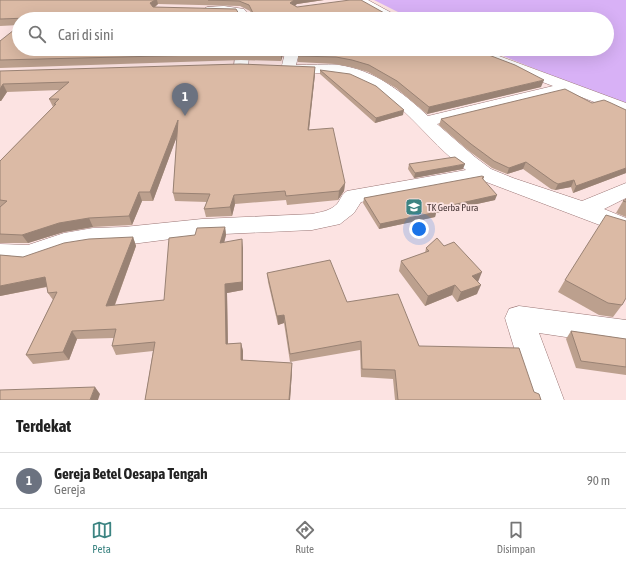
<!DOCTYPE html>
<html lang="id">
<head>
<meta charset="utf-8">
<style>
	body { margin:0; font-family:"Asap Condensed",sans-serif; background:#f2f2f2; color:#222 }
	.you { position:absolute; left:419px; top:229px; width:14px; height:14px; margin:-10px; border:3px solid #fff; border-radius:50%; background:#1a73e8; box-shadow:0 0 0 6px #1a73e833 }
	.badge { display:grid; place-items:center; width:26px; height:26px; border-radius:50%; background:#3c8482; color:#fff; font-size:13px; font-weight:700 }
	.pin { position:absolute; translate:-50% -33px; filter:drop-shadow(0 1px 2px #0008) }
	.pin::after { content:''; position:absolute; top:21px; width:14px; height:12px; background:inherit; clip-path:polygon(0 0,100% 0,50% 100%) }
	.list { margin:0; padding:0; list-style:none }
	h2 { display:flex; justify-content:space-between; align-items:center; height:52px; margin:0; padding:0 16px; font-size:17px }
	h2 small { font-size:13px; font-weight:400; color:#767676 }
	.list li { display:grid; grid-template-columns:26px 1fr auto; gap:12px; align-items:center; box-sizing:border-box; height:56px; padding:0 16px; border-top:1px solid #e0e0e0 }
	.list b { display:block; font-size:15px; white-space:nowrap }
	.list p { margin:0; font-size:13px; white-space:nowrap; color:#767676 }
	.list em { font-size:13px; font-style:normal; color:#767676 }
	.icon { flex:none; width:22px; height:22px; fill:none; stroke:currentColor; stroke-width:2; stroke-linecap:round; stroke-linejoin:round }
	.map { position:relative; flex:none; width:626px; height:400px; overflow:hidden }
	.search { position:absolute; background:#fff; box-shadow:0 4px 16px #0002; left:12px; right:12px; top:12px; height:44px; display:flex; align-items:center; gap:10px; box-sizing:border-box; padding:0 14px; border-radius:22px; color:#767676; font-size:15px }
	.sheet { height:108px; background:#fff }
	nav { display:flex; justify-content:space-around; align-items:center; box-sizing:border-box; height:56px; border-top:1px solid #e0e0e0; background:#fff; font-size:11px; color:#767676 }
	nav a { display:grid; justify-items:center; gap:2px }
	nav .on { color:#3c8482 }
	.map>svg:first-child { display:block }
	.water { fill:#d8b1f6 }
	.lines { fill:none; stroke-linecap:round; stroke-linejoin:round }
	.minor-casing { stroke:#9b7675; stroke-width:1 }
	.minor { fill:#fff; fill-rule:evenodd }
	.wall { fill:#bca08e; fill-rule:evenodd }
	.shaded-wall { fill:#998274 }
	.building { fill:#dbbaa5; stroke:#998274 }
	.labels { text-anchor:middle; stroke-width:3.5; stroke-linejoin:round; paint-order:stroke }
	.poi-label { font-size:10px; fill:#463535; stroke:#fce3e2; text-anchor:start }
</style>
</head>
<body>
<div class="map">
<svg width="626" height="400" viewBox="0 0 626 400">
	<rect width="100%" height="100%" fill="#fce3e2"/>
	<!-- water -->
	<polygon class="water" points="374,0 626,0 626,106 486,49 607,49 607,19 412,19"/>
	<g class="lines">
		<!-- minor casing -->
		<g class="minor-casing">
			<g id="minor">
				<polygon points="355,0 368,0 399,17 401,19 387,19"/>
				<polygon points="224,6 244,9 252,19 240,19 233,13 207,13 202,10 207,7"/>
				<polygon points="236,49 250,49 248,66 246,69 241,70 236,69 234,66"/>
				<path d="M286 49H300L296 65C310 65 325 64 339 65 375 70 402 92 428 116L553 86 463 52 461 49H480L626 103V114L568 92 437 124 475 157 491 169 513 178 582 201 626 183V198L604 209 626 218V235L481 180 361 202 354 213 340 224 312 230 202 235 124 245 93 246 68 250 29 264 0 262V244L28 245 64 233 93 228 124 227 202 219 312 214C321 212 330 211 337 204 341 199 341 195 347 191L466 170C426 141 399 93 350 76 328 68 303 78 280 72L278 69 282 65Z"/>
				<polygon points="519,306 626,320 626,346 539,333 564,400 530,400 505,318 509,309"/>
			</g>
		</g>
		<!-- minor -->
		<use href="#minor" class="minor"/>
	</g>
	<!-- wall -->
	<g class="wall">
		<path d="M0 0H324L297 4 295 5 297 7 395 19H19V25L0 26ZM158 4 240 6 250 11 251 13 239 14 155 7Z"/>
		<polygon points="0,41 19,49 285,49 281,61 241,60 0,68"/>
		<polygon points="300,49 541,87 427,114 396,88 368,72 351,67 335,64 298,62 298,56"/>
		<polygon points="320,70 403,115 375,123 320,74"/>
		<polygon points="0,71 315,74 309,130 345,183 344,191 338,200 287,205 286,200 235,204 232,216 206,217 204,209 207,202 175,201 173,193 177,136 153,201 142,201 132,225 93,227 64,232 28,243 0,243 0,161 53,107 49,99 60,90 7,92 1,101"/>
		<polygon points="592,103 626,110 626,173 573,193 571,187 555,190 551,189 523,169 507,174 492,168 469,151 439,125 441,119"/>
		<polygon points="409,164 463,169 414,178 408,169"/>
		<polygon points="484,177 483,180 495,200 436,213 435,217 379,229 363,203 364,198"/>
		<polygon points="626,199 626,217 616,213 623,201"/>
		<polygon points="225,227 226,235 224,242 243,248 243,290 227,293 228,344 241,343 243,351 243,360 292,363 292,371 290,400 145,400 153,351 116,355 112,346 114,338 77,339 69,360 33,364 26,355 53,300 48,293 47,287 0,296 0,255 23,257 133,237 136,246 115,305 164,300 195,235"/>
		<polygon points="426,248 478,282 477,294 457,302 452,295 425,306 399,271 401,261 425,253"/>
		<polygon points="267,273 347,302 419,346 534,392 541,400 395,400 393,379 361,377 360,350 290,362 284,323 278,325 268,282"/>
		<polygon points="565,280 622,305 613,317 599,315 558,292"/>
		<polygon points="571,331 626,339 626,375 576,368 566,339"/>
	</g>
	<!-- shaded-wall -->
	<g class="shaded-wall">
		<polygon points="155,0 157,0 158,4 152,9 150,3"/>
		<polygon points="294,0 324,0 297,4 291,9 290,3"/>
		<polygon points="282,49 285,49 281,61 281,55"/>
		<polygon points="315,67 315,74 308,138 308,130"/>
		<polygon points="544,80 541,87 427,114 429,107"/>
		<polygon points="3,84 7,92 1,101 0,101 0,89"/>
		<polygon points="404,110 403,115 375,123 376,118"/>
		<polygon points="178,120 180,128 153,201 150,192"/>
		<polygon points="526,162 523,169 507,174 509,168"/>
		<polygon points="465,164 463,169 414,178 415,173"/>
		<polygon points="626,168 626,173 573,193 576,186"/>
		<polygon points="574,180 571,187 555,190 558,184"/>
		<polygon points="345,183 344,191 338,200 339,191"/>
		<polygon points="139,192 142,201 132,225 129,216"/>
		<polygon points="234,195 235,204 232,216 230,207"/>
		<polygon points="497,195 495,200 436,213 435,217 379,229 380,224 434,209"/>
		<polygon points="89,218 93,227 64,232 28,243 22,235 59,223"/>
		<polygon points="225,227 226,235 222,252 220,243"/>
		<polygon points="133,237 136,246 111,315 106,306"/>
		<polygon points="242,239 243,248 243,290 227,293 228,353 226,344 225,284"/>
		<polygon points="482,272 478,282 472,276"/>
		<polygon points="45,277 50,286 0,296 0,286"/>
		<polygon points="455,285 452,295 425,306 428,296"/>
		<polygon points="481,285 477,294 457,302 461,292"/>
		<polygon points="284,315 284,323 278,325 277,316"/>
		<polygon points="72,331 77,339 69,360 63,352"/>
		<polygon points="241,343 243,351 243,368 241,360"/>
		<polygon points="292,363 292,371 290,400 289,400"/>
		<polygon points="95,387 100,394 98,400 90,400"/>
	</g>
	<!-- building -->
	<g class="building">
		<polygon points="0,0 155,0 150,3 153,7 236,9 239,14 253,13 249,5 239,1 208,0 294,0 290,3 297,7 350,0 361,0 395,19 27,19 28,18 0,19"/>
		<polygon points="19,26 19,49 282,49 281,55 240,54 0,60 0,41"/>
		<polygon points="300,49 473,49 515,65 544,80 429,107 397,81 369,65 352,60 336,57 298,56"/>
		<polygon points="240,64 315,67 308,130 333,128 345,183 339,191 286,196 285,191 234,195 230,207 204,209 210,194 173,193 178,120 150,192 139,192 129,216 89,218 59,223 22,235 0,234 0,207 7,201 0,200 0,161 56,104 54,104 59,99 49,99 69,82 3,84 0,89 0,71"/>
		<polygon points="320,70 350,74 376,86 404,110 376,118"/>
		<polygon points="565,89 592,103 604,100 611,103 626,110 626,168 576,186 574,180 558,184 554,182 526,162 509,168 494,161 471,144 441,119"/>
		<polygon points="455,157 465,164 415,173 409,164"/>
		<polygon points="482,176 484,177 482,178 497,195 434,209 437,212 380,224 364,198"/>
		<polygon points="626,199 626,202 623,201"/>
		<polygon points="606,215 626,221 626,298 622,305 608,303 565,280"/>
		<polygon points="225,227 220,243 242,239 242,282 225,284 226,344 241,343 241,360 292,363 289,400 145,400 155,342 112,346 116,329 72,331 63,352 26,355 57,292 48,293 45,277 0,286 0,255 23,257 64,243 89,239 133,237 106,306 164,300 169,238 195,235 197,228"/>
		<polygon points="437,238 444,246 454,242 482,272 472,276 481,285 461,292 455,285 428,296 401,261 429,251 426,248"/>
		<polygon points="330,260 347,302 398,294 419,346 519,348 534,392 539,394 541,400 398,400 395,370 362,369 361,341 290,354 284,315 277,316 267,273"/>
		<polygon points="571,331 626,339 626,367 581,361"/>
		<polygon points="95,387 90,400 0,400 0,390"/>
	</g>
	<!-- icons -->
	<defs>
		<g id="school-square" transform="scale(0.9)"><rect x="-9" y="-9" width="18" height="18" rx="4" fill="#3c8482" stroke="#fce3e2"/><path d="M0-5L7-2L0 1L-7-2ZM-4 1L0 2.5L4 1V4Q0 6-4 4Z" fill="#fff"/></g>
	</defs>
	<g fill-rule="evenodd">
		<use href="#school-square" x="414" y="207"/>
	</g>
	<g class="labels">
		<!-- poi labels -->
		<g class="poi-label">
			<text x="427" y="211">TK Gerba Pura</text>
		</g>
	</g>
</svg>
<div class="you"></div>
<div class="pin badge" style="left:185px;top:116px;background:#6b7280">1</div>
<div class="search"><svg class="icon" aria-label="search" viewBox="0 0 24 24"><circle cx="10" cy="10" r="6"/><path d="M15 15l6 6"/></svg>Cari di sini</div>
</div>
<section class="sheet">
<h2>Terdekat<small></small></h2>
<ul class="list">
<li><span class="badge" style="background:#6b7280">1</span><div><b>Gereja Betel Oesapa Tengah</b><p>Gereja</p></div><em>90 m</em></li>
</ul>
</section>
<nav>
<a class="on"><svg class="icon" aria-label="map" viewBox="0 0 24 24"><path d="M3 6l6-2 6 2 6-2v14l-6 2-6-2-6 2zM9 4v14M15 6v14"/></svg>Peta</a>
<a><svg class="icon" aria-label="directions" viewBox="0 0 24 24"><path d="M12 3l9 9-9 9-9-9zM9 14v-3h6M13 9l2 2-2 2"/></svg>Rute</a>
<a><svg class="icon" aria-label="saved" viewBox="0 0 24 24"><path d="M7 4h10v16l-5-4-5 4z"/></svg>Disimpan</a>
</nav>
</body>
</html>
